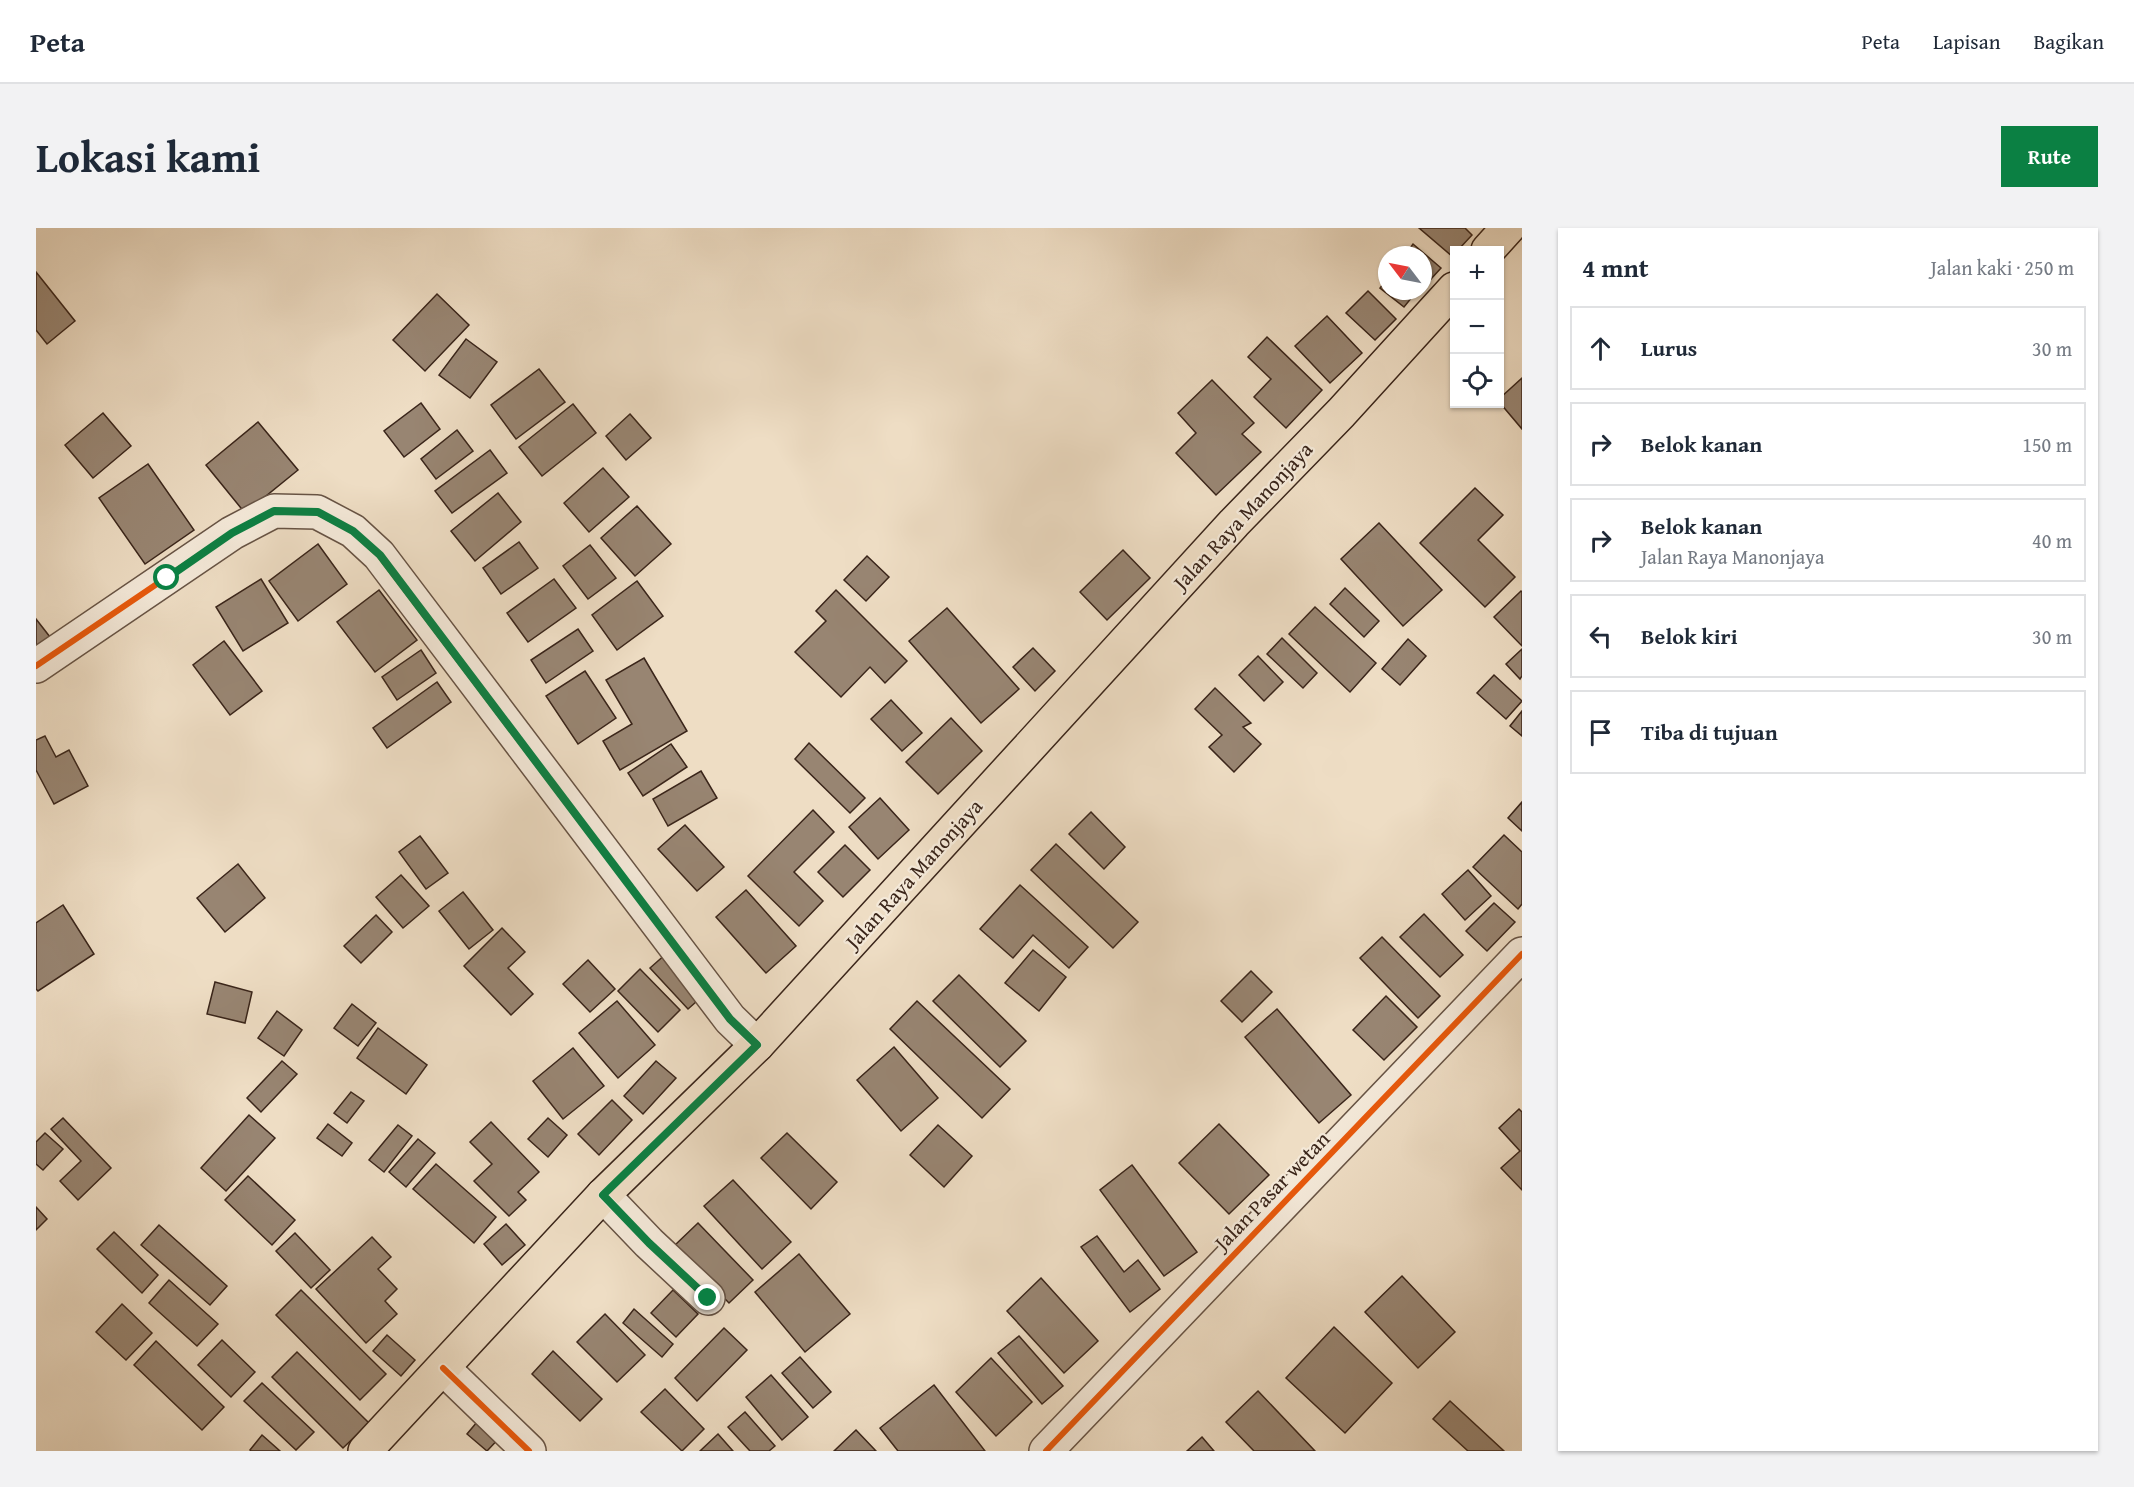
<!DOCTYPE html>
<html lang="id">
<head>
<meta charset="utf-8">
<style>
	body { margin:0; font-family:"Gentium Book Plus",serif; background:#f2f2f3; color:#1f2937 }
	.controls { position:absolute; right:18px; top:18px; display:grid; overflow:hidden; border-radius:0px; box-shadow:0 2px 4px #0004 }
	.controls button { width:54px; height:54px; display:grid; place-items:center; padding:0; border:0; border-bottom:2px solid #e0e1e3; background:#fff; color:#1f2937; font:30px sans-serif }
	.compass { position:absolute; left:1342px; top:18px; width:54px; height:54px; border-radius:50%; background:#fff; box-shadow:0 2px 4px #0004; rotate:302deg }
	.stop { position:absolute; width:18px; height:18px; margin:-14px; border:4px solid #0b8043; border-radius:50%; background:#fff }
	.stop.end { background:#0b8043; border-color:#fff; box-shadow:0 2px 6px #0008 }
	.list { margin:0; padding:0; list-style:none }
	h2 { display:flex; justify-content:space-between; align-items:center; height:78px; margin:0; padding:0 24px; font-size:26px }
	h2 small { font-size:20px; font-weight:400; color:#747a83 }
	.list li { display:grid; grid-template-columns:39px 1fr auto; gap:18px; align-items:center; box-sizing:border-box; height:84px; margin:0 12px 12px; padding:0 12px; border:2px solid #e0e1e3; border-radius:0px }
	.list b { display:block; font-size:22px; white-space:nowrap }
	.list p { margin:0; font-size:20px; white-space:nowrap; color:#747a83 }
	.list em { font-size:20px; font-style:normal; color:#747a83 }
	.icon { flex:none; width:33px; height:33px; fill:none; stroke:currentColor; stroke-width:2; stroke-linecap:round; stroke-linejoin:round }
	.map { position:relative; flex:none; width:1486px; height:1223px; overflow:hidden; border-radius:0px }
	header { display:flex; align-items:center; gap:36px; box-sizing:border-box; height:84px; padding:0 30px; background:#fff; border-bottom:2px solid #e0e1e3 }
	header strong { font-size:28px }
	nav { display:flex; gap:33px; margin-inline-start:auto; font-size:21px }
	.intro { display:flex; align-items:center; justify-content:space-between; box-sizing:border-box; height:144px; padding:0 36px }
	h1 { margin:0; font-size:42px }
	.button { padding:15px 27px; border-radius:0px; background:#0b8043; color:#fff; font-size:21px; font-weight:700 }
	main { display:flex; gap:36px; padding:0 36px }
	aside { flex:1; background:#fff; border-radius:0px; box-shadow:0 2px 4px #0004 }
	.map>svg:first-child { display:block }
	.building { fill:#988572; stroke:#3a251a; stroke-width:1.5 }
	.lines { fill:none; stroke-linecap:round; stroke-linejoin:round }
	.minor-casing { stroke:#675344; stroke-width:36 }
	.major-casing { stroke:#3a251a; stroke-width:36 }
	.minor { stroke:#f4e9d9; stroke-width:33 }
	.major { stroke:#eeddc4; stroke-width:33 }
	.cycleway-casing { stroke:#f4e9d9; stroke-width:10 }
	.cycleway { stroke:#e8590c; stroke-width:6 }
	.route { stroke:#0b8043; stroke-width:8 }
	.labels { text-anchor:middle; stroke-width:4.5; stroke-linejoin:round; paint-order:stroke }
	.street-label { font-size:21px; fill:#3a251a; stroke:#f4e9d9 }
</style>
</head>
<body>
<header>
<strong>Peta</strong>
<nav><a>Peta</a><a>Lapisan</a><a>Bagikan</a></nav>
</header>
<div class="intro"><h1>Lokasi kami</h1><a class="button">Rute</a></div>
<main>
<div class="map">
<svg width="1486" height="1223" viewBox="0 0 1486 1223">
	<rect width="100%" height="100%" fill="#eeddc4"/>
	<filter id="stains"><feTurbulence type="fractalNoise" baseFrequency=".00333" numOctaves="4"/><feColorMatrix values="0 0 0 0 .2 0 0 0 0 .09 0 0 0 0 .02 0 0 0 .5 -.17"/></filter>
	<radialGradient id="worn" r=".72"><stop offset=".6" stop-color="#630" stop-opacity="0"/><stop offset="1" stop-color="#630" stop-opacity=".3"/></radialGradient>
	<!-- building -->
	<g class="building">
		<polygon points="1383,0 1429,0 1436,7 1422,22 1418,22 1417,29"/>
		<polygon points="1377,16 1405,40 1395,51 1387,45 1387,27 1369,27"/>
		<polygon points="0,44 39,93 11,116 0,102"/>
		<polygon points="1351,51 1351,63 1381,63 1368,79 1344,60"/>
		<polygon points="1332,63 1360,91 1339,112 1310,85"/>
		<polygon points="401,66 433,97 389,143 357,112"/>
		<polygon points="1291,88 1326,125 1294,155 1259,118"/>
		<polygon points="1231,109 1286,162 1250,200 1218,169 1235,151 1212,129"/>
		<polygon points="430,111 461,134 434,170 403,147"/>
		<polygon points="503,141 529,174 480,211 455,177"/>
		<polygon points="1486,150 1486,201 1464,175 1464,170"/>
		<polygon points="1176,152 1218,195 1206,206 1225,224 1180,267 1140,225 1160,205 1142,185"/>
		<polygon points="385,175 404,201 368,229 348,203"/>
		<polygon points="537,176 560,205 506,248 483,219"/>
		<polygon points="67,185 95,218 57,250 29,217"/>
		<polygon points="594,186 615,210 590,232 570,208"/>
		<polygon points="222,194 262,242 209,285 170,237"/>
		<polygon points="421,202 437,223 400,251 385,231"/>
		<polygon points="454,222 471,245 416,285 399,263"/>
		<polygon points="112,236 158,302 109,336 63,270"/>
		<polygon points="567,240 593,269 553,304 528,275"/>
		<polygon points="1439,260 1467,287 1442,312 1479,349 1449,379 1384,315"/>
		<polygon points="462,265 485,294 439,333 415,303"/>
		<polygon points="601,278 635,316 599,348 565,310"/>
		<polygon points="1343,295 1406,362 1367,398 1305,331"/>
		<polygon points="483,314 502,340 465,366 447,340"/>
		<polygon points="282,316 311,356 262,393 233,353"/>
		<polygon points="554,317 580,350 552,371 527,338"/>
		<polygon points="1087,322 1114,350 1071,392 1044,364"/>
		<polygon points="831,328 853,349 830,373 808,352"/>
		<polygon points="225,351 252,395 207,423 180,379"/>
		<polygon points="518,351 540,380 492,414 471,385"/>
		<polygon points="601,353 627,388 581,422 556,387"/>
		<polygon points="1309,360 1343,393 1328,409 1294,376"/>
		<polygon points="343,362 381,412 339,444 301,394"/>
		<polygon points="800,362 871,433 849,455 834,439 805,469 759,424 790,393 780,383"/>
		<polygon points="1485,363 1486,364 1486,418 1458,389"/>
		<polygon points="1279,379 1340,435 1314,464 1253,406"/>
		<polygon points="911,380 983,461 945,495 873,413"/>
		<polygon points="0,391 14,409 0,421"/>
		<polygon points="542,401 557,423 510,455 495,432"/>
		<polygon points="1246,410 1281,445 1267,460 1231,426"/>
		<polygon points="1372,411 1390,428 1364,457 1346,441"/>
		<polygon points="188,413 226,463 194,487 157,437"/>
		<polygon points="997,420 1019,443 999,463 977,439"/>
		<polygon points="1486,421 1486,448 1484,451 1470,436"/>
		<polygon points="385,422 400,445 361,472 346,449"/>
		<polygon points="1222,428 1247,454 1228,473 1203,447"/>
		<polygon points="608,430 651,503 584,542 567,513 596,496 570,452"/>
		<polygon points="549,443 580,490 542,516 510,468"/>
		<polygon points="1458,447 1486,473 1470,491 1441,465"/>
		<polygon points="401,454 415,474 351,520 337,500"/>
		<polygon points="1179,460 1215,495 1207,499 1225,516 1198,544 1173,519 1186,507 1159,481"/>
		<polygon points="855,472 886,505 866,523 835,491"/>
		<polygon points="1486,483 1486,508 1474,498"/>
		<polygon points="915,490 946,523 902,566 870,534"/>
		<polygon points="9,508 20,529 33,522 52,558 18,576 0,542 0,512"/>
		<polygon points="773,515 829,570 814,585 759,531"/>
		<polygon points="635,516 651,539 607,568 592,545"/>
		<polygon points="665,543 681,570 632,598 617,571"/>
		<polygon points="844,570 873,602 842,631 813,599"/>
		<polygon points="1486,574 1486,603 1472,590"/>
		<polygon points="777,582 798,604 758,644 787,673 763,698 712,648"/>
		<polygon points="1055,584 1089,619 1068,641 1033,606"/>
		<polygon points="649,597 688,639 661,663 622,621"/>
		<polygon points="1468,607 1486,624 1486,676 1482,681 1437,639"/>
		<polygon points="384,608 412,645 390,661 363,624"/>
		<polygon points="1020,616 1102,694 1077,720 995,642"/>
		<polygon points="809,617 834,642 807,669 782,644"/>
		<polygon points="202,636 229,670 189,704 161,670"/>
		<polygon points="1432,642 1455,668 1429,692 1406,666"/>
		<polygon points="365,647 393,678 367,700 340,669"/>
		<polygon points="984,657 1052,719 1033,740 997,707 977,730 944,701"/>
		<polygon points="710,662 760,718 730,745 680,689"/>
		<polygon points="427,664 457,702 433,721 403,683"/>
		<polygon points="1458,675 1479,694 1451,723 1430,703"/>
		<polygon points="27,677 58,726 2,763 0,761 0,695"/>
		<polygon points="1388,686 1427,727 1404,749 1364,709"/>
		<polygon points="340,687 356,704 325,735 308,718"/>
		<polygon points="466,700 489,724 472,740 497,766 475,787 428,738"/>
		<polygon points="1346,709 1404,768 1382,790 1324,730"/>
		<polygon points="997,722 1030,749 1003,783 969,755"/>
		<polygon points="631,725 669,766 652,781 614,740"/>
		<polygon points="552,732 579,761 554,784 527,756"/>
		<polygon points="604,741 644,782 622,804 582,763"/>
		<polygon points="1215,743 1236,764 1206,794 1185,773"/>
		<polygon points="923,747 990,813 964,839 897,773"/>
		<polygon points="179,754 216,764 209,795 171,786"/>
		<polygon points="1350,768 1381,799 1348,832 1317,802"/>
		<polygon points="581,773 619,817 582,850 543,805"/>
		<polygon points="881,773 974,861 946,890 854,801"/>
		<polygon points="316,776 340,795 322,818 298,800"/>
		<polygon points="1241,781 1315,867 1283,895 1209,809"/>
		<polygon points="241,783 266,802 248,828 222,810"/>
		<polygon points="342,800 391,837 370,866 321,830"/>
		<polygon points="858,819 902,870 865,903 821,852"/>
		<polygon points="537,820 568,858 527,891 497,853"/>
		<polygon points="246,833 261,846 225,884 211,870"/>
		<polygon points="620,833 640,850 607,886 588,868"/>
		<polygon points="315,864 328,873 311,895 298,885"/>
		<polygon points="576,872 596,892 563,927 542,906"/>
		<polygon points="1483,881 1486,884 1486,962 1465,940 1484,923 1463,900"/>
		<polygon points="213,887 239,910 190,963 165,940"/>
		<polygon points="27,890 75,940 42,972 24,953 45,933 15,901"/>
		<polygon points="512,890 531,907 512,929 492,911"/>
		<polygon points="455,894 503,944 482,964 490,972 473,988 438,953 456,936 434,914"/>
		<polygon points="292,896 316,915 306,928 281,910"/>
		<polygon points="1183,896 1233,947 1193,986 1143,935"/>
		<polygon points="362,897 376,908 348,944 333,932"/>
		<polygon points="902,897 936,928 908,959 874,927"/>
		<polygon points="9,905 27,921 7,942 0,936 0,914"/>
		<polygon points="751,905 801,954 775,981 725,930"/>
		<polygon points="382,911 399,925 370,959 353,944"/>
		<polygon points="400,936 460,989 438,1015 377,961"/>
		<polygon points="1096,937 1161,1024 1128,1048 1064,962"/>
		<polygon points="212,948 259,992 236,1017 189,972"/>
		<polygon points="697,952 755,1014 726,1041 668,978"/>
		<polygon points="0,979 11,991 0,1002"/>
		<polygon points="662,995 717,1052 693,1075 638,1018"/>
		<polygon points="470,996 489,1017 466,1037 448,1016"/>
		<polygon points="123,997 191,1058 174,1077 105,1017"/>
		<polygon points="78,1004 122,1047 106,1065 61,1021"/>
		<polygon points="259,1005 294,1042 275,1060 240,1023"/>
		<polygon points="1061,1008 1088,1044 1102,1032 1124,1061 1094,1084 1045,1019"/>
		<polygon points="336,1009 355,1029 342,1041 361,1061 349,1073 361,1086 330,1115 280,1061"/>
		<polygon points="763,1026 814,1086 769,1124 719,1064"/>
		<polygon points="1366,1048 1419,1104 1382,1140 1329,1084"/>
		<polygon points="1005,1050 1062,1113 1028,1145 971,1083"/>
		<polygon points="133,1052 182,1096 161,1118 113,1075"/>
		<polygon points="265,1062 350,1146 324,1172 240,1087"/>
		<polygon points="637,1062 662,1086 640,1109 615,1085"/>
		<polygon points="86,1076 116,1105 90,1132 60,1104"/>
		<polygon points="598,1081 637,1116 626,1129 587,1095"/>
		<polygon points="569,1086 609,1127 581,1154 541,1114"/>
		<polygon points="1298,1099 1356,1155 1309,1205 1250,1150"/>
		<polygon points="688,1100 711,1122 661,1173 639,1150"/>
		<polygon points="351,1107 379,1132 365,1148 337,1123"/>
		<polygon points="983,1108 1027,1158 1006,1176 962,1125"/>
		<polygon points="186,1112 219,1144 195,1169 162,1137"/>
		<polygon points="120,1113 188,1179 166,1202 98,1137"/>
		<polygon points="517,1123 566,1171 544,1193 496,1146"/>
		<polygon points="261,1124 333,1195 307,1220 236,1149"/>
		<polygon points="764,1129 795,1164 777,1180 746,1145"/>
		<polygon points="955,1130 996,1174 960,1208 920,1164"/>
		<polygon points="735,1147 772,1189 746,1212 710,1169"/>
		<polygon points="226,1155 278,1204 260,1222 208,1173"/>
		<polygon points="898,1157 949,1223 862,1223 844,1200"/>
		<polygon points="629,1161 668,1201 646,1223 605,1184"/>
		<polygon points="1222,1163 1279,1223 1218,1223 1190,1194"/>
		<polygon points="1414,1173 1468,1223 1432,1223 1397,1191"/>
		<polygon points="709,1184 739,1218 733,1223 714,1223 692,1199"/>
		<polygon points="446,1188 467,1206 451,1223 431,1206"/>
		<polygon points="820,1202 840,1223 798,1223"/>
		<polygon points="682,1206 697,1223 664,1223"/>
		<polygon points="226,1207 244,1223 215,1223 214,1222"/>
		<polygon points="1166,1209 1178,1223 1151,1223"/>
	</g>
	<g class="lines">
		<!-- minor casing -->
		<g class="minor-casing">
			<g id="minor">
				<polyline points="0,438 196,305 238,283 281,284 317,303 343,327 694,791 721,817"/>
				<polyline points="567,967 613,1015 672,1070"/>
				<polyline points="407,1140 493,1223"/>
				<polyline points="1010,1223 1486,726"/>
			</g>
		</g>
		<!-- major casing -->
		<g class="major-casing">
			<g id="major">
				<polyline points="1452,22 1472,0"/>
				<polyline points="329,1223 567,967 721,817 1198,295 1305,185 1418,61"/>
			</g>
		</g>
		<!-- minor -->
		<use href="#minor" class="minor"/>
		<!-- major -->
		<use href="#major" class="major"/>
		<!-- cycleway casing -->
		<g class="cycleway-casing">
			<g id="cycleway">
				<polyline points="0,438 196,305 238,283 281,284 317,303 343,327 694,791 721,817"/>
				<polyline points="567,967 613,1015 672,1070"/>
				<polyline points="407,1140 493,1223"/>
				<polyline points="1010,1223 1486,726"/>
			</g>
		</g>
		<!-- cycleway -->
		<use href="#cycleway" class="cycleway"/>
	</g>
	<g class="lines">
		<!-- route -->
		<polyline class="route" points="131,350 196,305 238,283 282,284 317,303 344,327 694,791 721,817 567,967 613,1015 672,1070"/>
	</g>
	<g class="labels">
		<!-- street labels -->
		<g class="street-label">
			<text transform="translate(1207 288) rotate(-47)" y="7">Jalan Raya Manonjaya</text>
			<text transform="translate(878 646) rotate(-48)" y="7">Jalan Raya Manonjaya</text>
			<text transform="translate(1236 963) rotate(-46)" y="7">Jalan Pasar wetan</text>
		</g>
	</g>
	<rect width="100%" height="100%" filter="url(#stains)"/>
	<rect width="100%" height="100%" fill="url(#worn)"/>
</svg>
<div class="controls">
<button>+</button>
<button>−</button>
<button><svg class="icon" aria-label="locate" viewBox="0 0 24 24"><circle cx="12" cy="12" r="6"/><path d="M12 2v4M12 18v4M2 12h4M18 12h4"/></svg></button>
</div>
<svg class="compass" viewBox="-18 -18 36 36"><path d="M0-13l5 13h-10z" fill="#e53935"/><path d="M0 13l5-13h-10z" fill="#747a83"/></svg>
<div class="stop" style="left:131px;top:350px"></div>
<div class="stop end" style="left:672px;top:1070px"></div>
</div>
<aside>
<h2>4 mnt<small>Jalan kaki · 250 m</small></h2>
<ul class="list">
<li><svg class="icon" aria-label="ahead" viewBox="0 0 24 24"><path d="M12 20V5M6 11l6-6 6 6"/></svg><div><b>Lurus</b></div><em>30 m</em></li>
<li><svg class="icon" aria-label="right" viewBox="0 0 24 24"><path d="M7 20v-9h11M14 6l5 5-5 5"/></svg><div><b>Belok kanan</b></div><em>150 m</em></li>
<li><svg class="icon" aria-label="right" viewBox="0 0 24 24"><path d="M7 20v-9h11M14 6l5 5-5 5"/></svg><div><b>Belok kanan</b><p>Jalan Raya Manonjaya</p></div><em>40 m</em></li>
<li><svg class="icon" aria-label="left" viewBox="0 0 24 24"><path d="M17 20v-9H6M10 6l-5 5 5 5"/></svg><div><b>Belok kiri</b></div><em>30 m</em></li>
<li><svg class="icon" aria-label="arrive" viewBox="0 0 24 24"><path d="M6 21V4h12l-3 4 3 4H6"/></svg><div><b>Tiba di tujuan</b></div></li>
</ul>
</aside>
</main>
</body>
</html>
